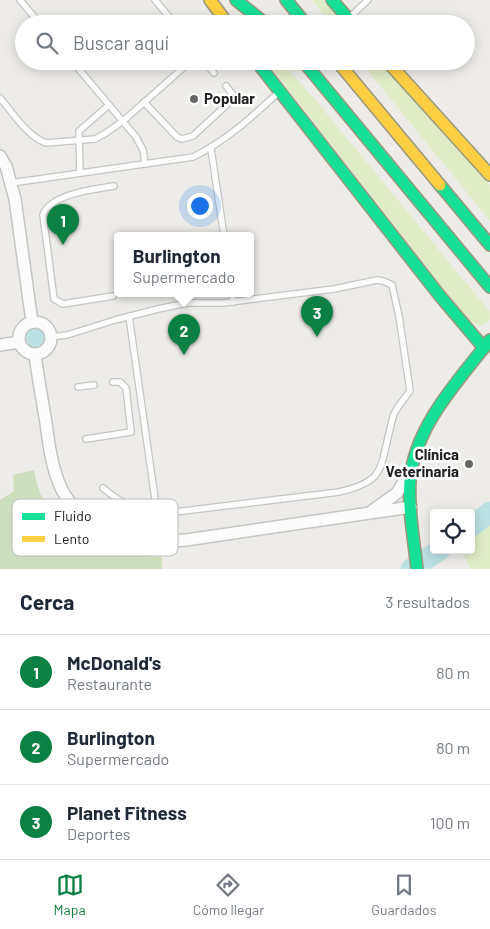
<!DOCTYPE html>
<html lang="es">
<head>
<meta charset="utf-8">
<style>
	body { margin:0; font-family:Barlow,sans-serif; background:#f6f6f7; color:#1f2937 }
	.controls { position:absolute; right:15px; bottom:15px; display:grid; overflow:hidden; border-radius:5px; box-shadow:0 2px 12px #0003 }
	.controls button { width:45px; height:45px; display:grid; place-items:center; padding:0; border:0; border-bottom:1px solid #e0e1e3; background:#fff; color:#1f2937; font:25px sans-serif }
	.you { position:absolute; left:199px; top:205px; width:18px; height:18px; margin:-12px; border:4px solid #fff; border-radius:50%; background:#1a73e8; box-shadow:0 0 0 8px #1a73e833 }
	.badge { display:grid; place-items:center; width:32px; height:32px; border-radius:50%; background:#0b8043; color:#fff; font-size:16px; font-weight:700 }
	.pin { position:absolute; translate:-50% -41px; filter:drop-shadow(0 1px 2px #0008) }
	.pin::after { content:''; position:absolute; top:26px; width:18px; height:15px; background:inherit; clip-path:polygon(0 0,100% 0,50% 100%) }
	.popup { position:absolute; left:114px; top:232px; width:140px; height:65px; box-sizing:border-box; display:grid; place-content:center; border-radius:5px; background:#fff; filter:drop-shadow(0 1px 4px #0005); font-size:16px; white-space:nowrap; color:#747a83 }
	.popup b { font-size:19px; color:#1f2937 }
	.popup::after { content:''; position:absolute; left:50%; top:100%; margin-left:-10px; border:10px solid transparent; border-top-color:#fff }
	.list { margin:0; padding:0; list-style:none }
	h2 { display:flex; justify-content:space-between; align-items:center; height:65px; margin:0; padding:0 20px; font-size:21px }
	h2 small { font-size:16px; font-weight:400; color:#747a83 }
	.list li { display:grid; grid-template-columns:32px 1fr auto; gap:15px; align-items:center; box-sizing:border-box; height:75px; padding:0 20px; border-top:1px solid #e0e1e3 }
	.list b { display:block; font-size:19px; white-space:nowrap }
	.list p { margin:0; font-size:16px; white-space:nowrap; color:#747a83 }
	.list em { font-size:16px; font-style:normal; color:#747a83 }
	.icon { flex:none; width:28px; height:28px; fill:none; stroke:currentColor; stroke-width:2; stroke-linecap:round; stroke-linejoin:round }
	.map { position:relative; flex:none; width:490px; height:569px; overflow:hidden }
	.search { position:absolute; background:#fff; box-shadow:0 2px 12px #0003; left:15px; right:15px; top:15px; height:55px; display:flex; align-items:center; gap:12px; box-sizing:border-box; padding:0 18px; border-radius:28px; color:#747a83; font-size:19px }
	.sheet { height:290px; background:#fff }
	nav { display:flex; justify-content:space-around; align-items:center; box-sizing:border-box; height:70px; border-top:1px solid #e0e1e3; background:#fff; font-size:14px; color:#747a83 }
	nav a { display:grid; justify-items:center; gap:2px }
	nav .on { color:#0b8043 }
	.map>svg:first-child { display:block }
	.grass { fill:#e0ecc6 }
	.forest { fill:#cddebd }
	.water { fill:#bbe1e3 }
	.lines { fill:none; stroke-linecap:round; stroke-linejoin:round }
	.river { stroke:#bbe1e3; stroke-width:21 }
	.lane-casing { stroke:#c5c4c3; stroke-width:8 }
	.street-casing { stroke:#c5c4c3; stroke-width:14 }
	.fast-casing { stroke:#9a987f; stroke-width:14 }
	.slow-casing { stroke:#9a987f; stroke-width:14 }
	.lane { stroke:#fcfcfc; stroke-width:5.5 }
	.street { stroke:#fcfcfc; stroke-width:11 }
	.fast { stroke:#16e098; stroke-width:11 }
	.slow { stroke:#ffcf43; stroke-width:11 }
	.poi-dot { fill:#686766; stroke:#fff; stroke-width:2 }
	.labels { text-anchor:middle; stroke-width:5; stroke-linejoin:round; paint-order:stroke }
	.poi-label { font-size:15px; font-weight:bold; fill:#202020; stroke:#fff; text-anchor:start }
	.key { fill:#fff; stroke:#bcbcbc; stroke-width:1 }
	.key-label { font-size:14px; fill:#202020 }
</style>
</head>
<body>
<div class="map">
<svg width="490" height="569" viewBox="0 0 490 569">
	<rect width="100%" height="100%" fill="#eeece9"/>
	<!-- grass -->
	<g class="grass">
		<polygon points="312,0 323,0 344,24 331,24"/>
		<polygon points="266,61 281,61 313,97 490,312 490,319 485,325 479,326 467,319"/>
		<polygon points="360,61 378,61 490,185 490,221"/>
		<polygon points="490,524 490,569 470,569 462,550 471,550 471,541"/>
	</g>
	<!-- forest -->
	<path class="forest" d="M34 470C36 480 38 490 43 499 56 524 86 545 112 551 128 555 145 556 162 557V569H0V500L14 491 13 475Z"/>
	<!-- water -->
	<circle class="water" cx="35" cy="339" r="12"/>
	<g class="lines">
		<!-- river -->
		<g class="river">
			<polyline points="471,527 490,512"/>
			<polyline points="411,569 440,550"/>
		</g>
		<!-- lane casing -->
		<g class="lane-casing">
			<g id="lane">
				<polyline points="20,0 40,24"/>
				<polyline points="155,0 175,24"/>
				<polyline points="350,17 368,0"/>
				<polyline points="72,61 136,137 143,150 145,164"/>
				<polyline points="204,61 214,73"/>
				<path d="M0 98C13 113 27 136 46 143L95 139 106 133 123 121 191 61"/>
				<polyline points="144,102 177,137 182,139 193,136 235,97 226,86"/>
				<polyline points="211,149 224,236"/>
				<polyline points="80,173 79,131 109,105"/>
				<path d="M11 183 193 157C226 141 252 117 279 92"/>
				<polyline points="232,294 233,302"/>
				<path d="M113 296 63 304 54 299 43 215C50 194 95 189 114 186"/>
				<polyline points="129,316 157,513"/>
				<path d="M51 337 67 335 115 320 158 309 187 303H223L334 289 377 280 383 281 392 285 399 316 410 391C405 398 398 405 394 414 392 419 391 426 389 433 380 472 382 482 339 492L167 513C141 513 123 505 103 488"/>
				<polyline points="78,387 94,385"/>
				<polyline points="86,439 131,432 126,388 120,382 113,382"/>
			</g>
		</g>
		<!-- street casing -->
		<g class="street-casing">
			<g id="street">
				<polyline points="0,156 6,166 15,199 32,322"/>
				<circle cx="35" cy="338" r="16"/>
				<polyline points="0,345 19,342"/>
				<path d="M35 355C38 377 42 400 46 423 49 446 52 469 62 490 86 535 140 544 186 540L411 507"/>
				<polyline points="372,511 397,493 408,475"/>
			</g>
		</g>
		<!-- fast casing -->
		<g class="fast-casing">
			<g id="fast">
				<polyline points="236,0 266,24"/>
				<polyline points="286,0 306,24"/>
				<polyline points="332,0 353,24"/>
				<polyline points="256,61 440,296 484,348"/>
				<polyline points="303,61 490,287"/>
				<polyline points="440,185 490,245"/>
				<path d="M417 569C414 540 408 510 410 481 414 427 458 381 490 340"/>
			</g>
		</g>
		<!-- slow casing -->
		<g class="slow-casing">
			<g id="slow">
				<polyline points="210,0 228,24"/>
				<polyline points="337,61 440,185"/>
				<polyline points="387,61 490,175"/>
			</g>
		</g>
		<!-- lane -->
		<use href="#lane" class="lane"/>
		<!-- street -->
		<use href="#street" class="street"/>
		<!-- fast -->
		<use href="#fast" class="fast"/>
		<!-- slow -->
		<use href="#slow" class="slow"/>
	</g>
	<!-- markers -->
	<g class="poi-dot">
		<circle cx="194" cy="99" r="5"/>
		<circle cx="469" cy="464" r="5"/>
	</g>
	<g class="labels">
		<!-- poi labels -->
		<g class="poi-label">
			<text x="204" y="104">Popular</text>
			<text x="459" y="460" text-anchor="end">Clínica<tspan x="459" dy="17">Veterinaria</tspan></text>
		</g>
	</g>
	<!-- legend -->
	<rect x="12" y="499" width="166" height="57" rx="8" class="key"/>
	<rect x="22" y="513" width="23" height="7" fill="#16e098"/>
	<rect x="22" y="536" width="23" height="6" fill="#ffcf43"/>
	<g class="key-label">
		<text x="54" y="521">Fluido</text>
		<text x="54" y="544">Lento</text>
	</g>
</svg>
<div class="controls">
<button><svg class="icon" aria-label="locate" viewBox="0 0 24 24"><circle cx="12" cy="12" r="6"/><path d="M12 2v4M12 18v4M2 12h4M18 12h4"/></svg></button>
</div>
<div class="you"></div>
<div class="pin badge" style="left:63px;top:245px">1</div>
<div class="pin badge" style="left:184px;top:355px">2</div>
<div class="popup"><b>Burlington</b>Supermercado</div>
<div class="pin badge" style="left:317px;top:337px">3</div>
<div class="search"><svg class="icon" aria-label="search" viewBox="0 0 24 24"><circle cx="10" cy="10" r="6"/><path d="M15 15l6 6"/></svg>Buscar aquí</div>
</div>
<section class="sheet">
<h2>Cerca<small>3 resultados</small></h2>
<ul class="list">
<li><span class="badge">1</span><div><b>McDonald's</b><p>Restaurante</p></div><em>80 m</em></li>
<li><span class="badge">2</span><div><b>Burlington</b><p>Supermercado</p></div><em>80 m</em></li>
<li><span class="badge">3</span><div><b>Planet Fitness</b><p>Deportes</p></div><em>100 m</em></li>
</ul>
</section>
<nav>
<a class="on"><svg class="icon" aria-label="map" viewBox="0 0 24 24"><path d="M3 6l6-2 6 2 6-2v14l-6 2-6-2-6 2zM9 4v14M15 6v14"/></svg>Mapa</a>
<a><svg class="icon" aria-label="directions" viewBox="0 0 24 24"><path d="M12 3l9 9-9 9-9-9zM9 14v-3h6M13 9l2 2-2 2"/></svg>Cómo llegar</a>
<a><svg class="icon" aria-label="saved" viewBox="0 0 24 24"><path d="M7 4h10v16l-5-4-5 4z"/></svg>Guardados</a>
</nav>
</body>
</html>
